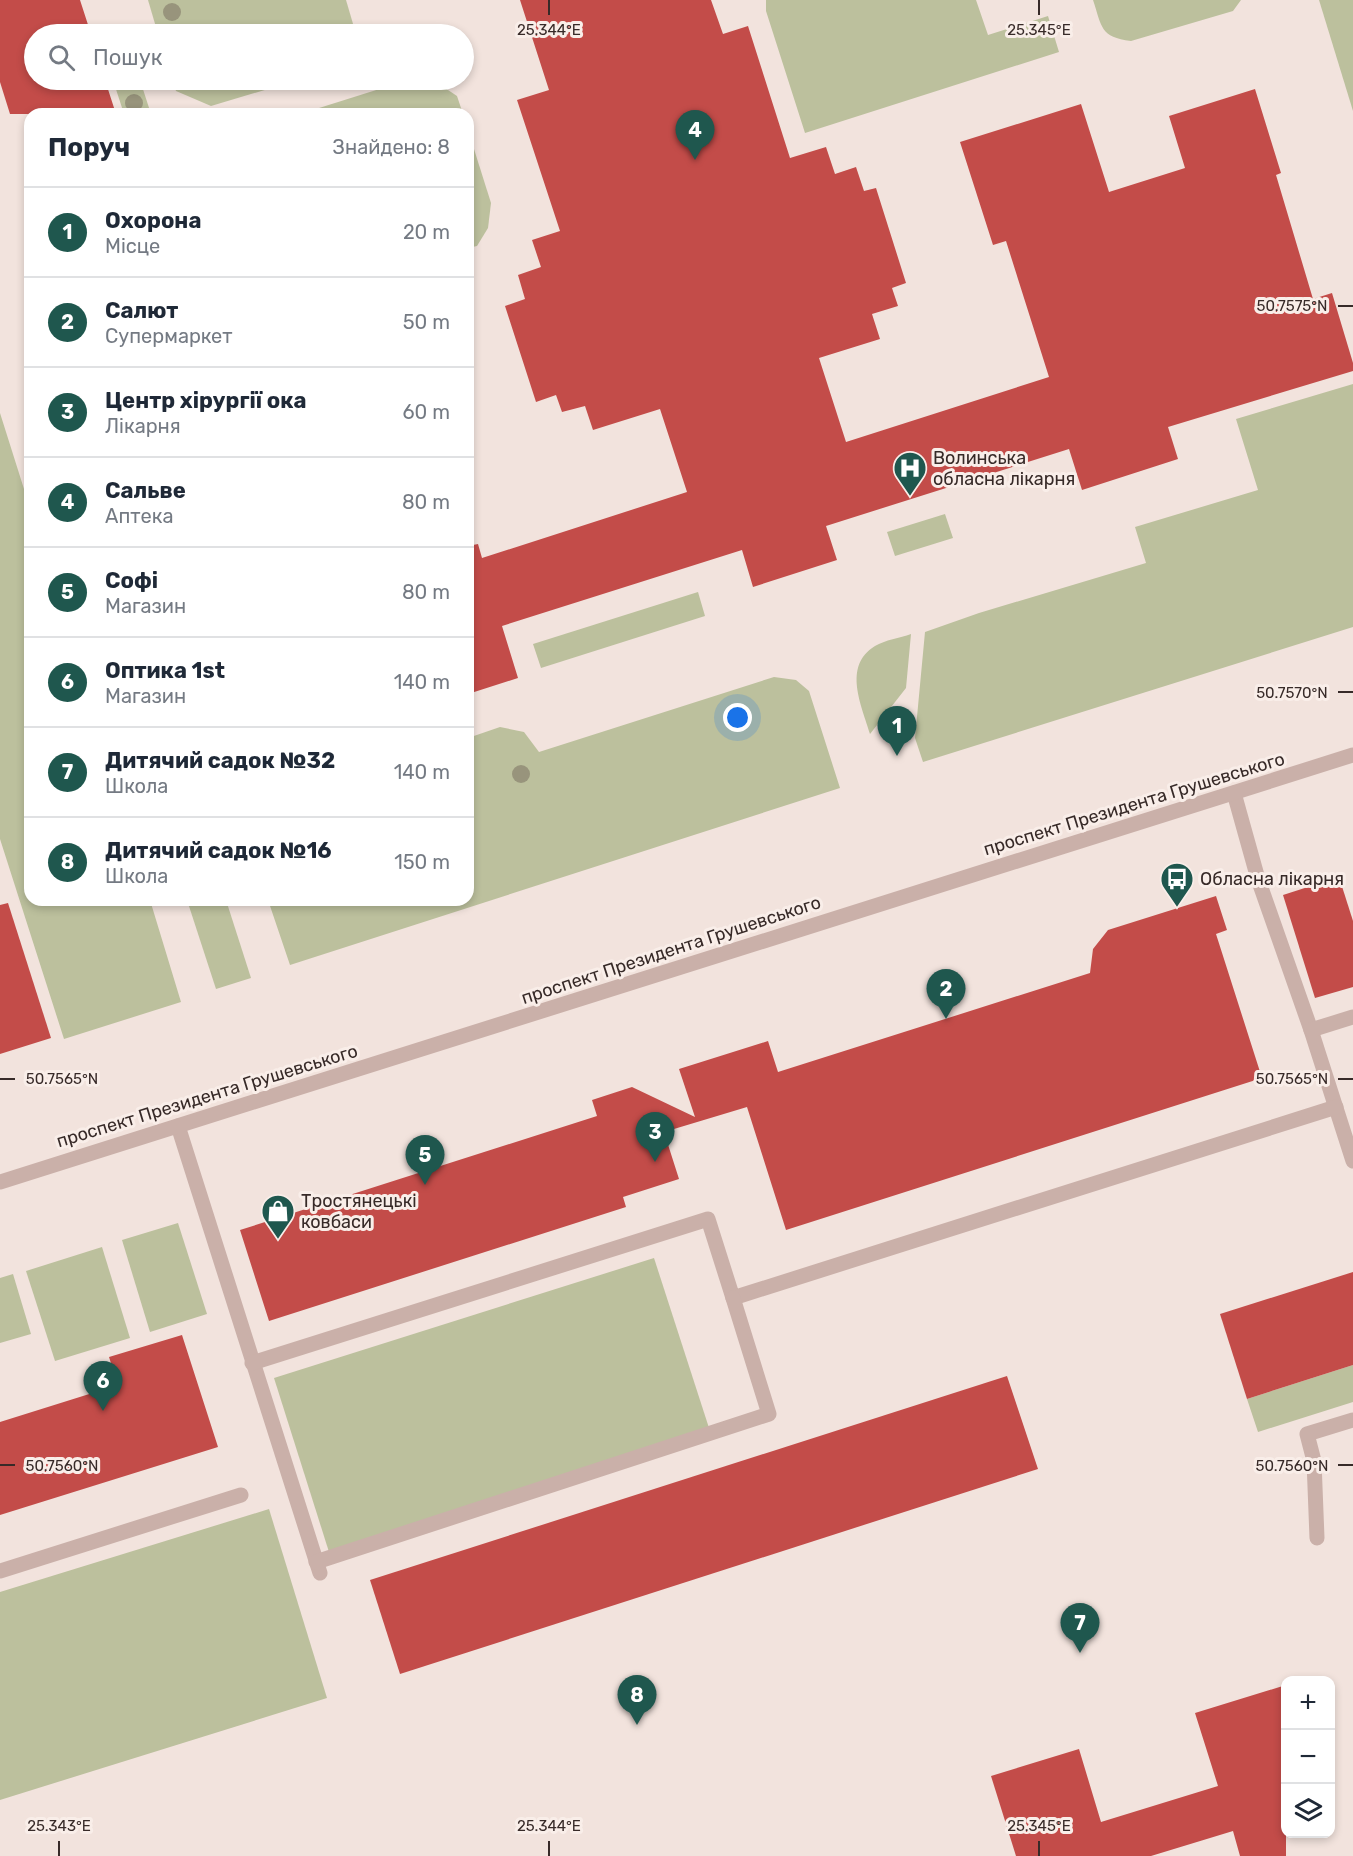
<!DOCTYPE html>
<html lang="uk">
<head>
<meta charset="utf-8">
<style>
	body { margin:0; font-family:Rubik,sans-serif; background:#f6f6f7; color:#1f2937 }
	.controls { position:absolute; right:18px; bottom:18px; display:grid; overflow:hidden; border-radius:12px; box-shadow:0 3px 9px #0003 }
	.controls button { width:54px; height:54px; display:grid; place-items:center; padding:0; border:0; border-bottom:2px solid #e0e1e3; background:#fff; color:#1f2937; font:30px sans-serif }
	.you { position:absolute; left:738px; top:718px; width:21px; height:21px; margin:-15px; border:4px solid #fff; border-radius:50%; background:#1a73e8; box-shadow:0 0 0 9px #1a73e833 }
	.badge { display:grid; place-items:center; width:39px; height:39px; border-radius:50%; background:#1f574e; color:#fff; font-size:20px; font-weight:700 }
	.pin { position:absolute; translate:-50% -50px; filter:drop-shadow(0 2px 3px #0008) }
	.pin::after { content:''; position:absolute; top:32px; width:21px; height:18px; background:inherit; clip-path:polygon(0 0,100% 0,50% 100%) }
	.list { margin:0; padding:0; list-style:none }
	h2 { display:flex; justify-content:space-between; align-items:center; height:78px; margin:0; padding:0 24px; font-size:26px }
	h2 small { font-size:20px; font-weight:400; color:#747a83 }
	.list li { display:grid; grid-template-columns:39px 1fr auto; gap:18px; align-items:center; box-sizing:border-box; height:90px; padding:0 24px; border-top:2px solid #e0e1e3 }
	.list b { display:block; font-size:22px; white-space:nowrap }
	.list p { margin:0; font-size:20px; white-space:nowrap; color:#747a83 }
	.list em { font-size:20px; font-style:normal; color:#747a83 }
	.icon { flex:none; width:33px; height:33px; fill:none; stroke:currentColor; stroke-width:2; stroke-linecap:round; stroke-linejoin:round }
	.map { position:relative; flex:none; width:1353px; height:1856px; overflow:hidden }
	.search { position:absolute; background:#fff; box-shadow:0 3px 9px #0003; left:24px; top:24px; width:450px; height:66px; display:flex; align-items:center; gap:15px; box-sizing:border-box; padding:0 21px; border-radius:33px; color:#747a83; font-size:22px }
	.panel { position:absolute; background:#fff; box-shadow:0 3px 9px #0003; left:24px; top:108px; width:450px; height:798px; border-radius:18px }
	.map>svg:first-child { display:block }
	.green { fill:#bcc09d }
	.building { fill:#c34c49 }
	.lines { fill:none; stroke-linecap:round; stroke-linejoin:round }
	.service { stroke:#cab0a9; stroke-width:15 }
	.tertiary { stroke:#cab0a9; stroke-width:15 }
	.tree { fill:#98947c }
	.ticks { fill:none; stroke:#372a28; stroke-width:2 }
	.labels { text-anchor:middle; stroke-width:6; stroke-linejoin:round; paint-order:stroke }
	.poi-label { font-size:18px; fill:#372a28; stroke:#f9eee9; text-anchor:start }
	.street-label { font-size:18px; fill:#372a28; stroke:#f9eee9 }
	.ticks-label { font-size:15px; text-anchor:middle; fill:#372a28; stroke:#f9eee9; stroke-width:6; stroke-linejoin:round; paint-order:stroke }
</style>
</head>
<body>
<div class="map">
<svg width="1353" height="1856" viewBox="0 0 1353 1856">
	<rect width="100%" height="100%" fill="#f2e3dd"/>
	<!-- green -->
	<g class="green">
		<polygon points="148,0 346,0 356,34 158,34"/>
		<polygon points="766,0 976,0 988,35 1048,16 1059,52 805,133 766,11"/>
		<path d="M1093 0H1241L1233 11 1131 41C1100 37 1102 27 1093 0Z"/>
		<polygon points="1319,0 1353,0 1353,111"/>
		<polygon points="113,80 140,80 151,114 124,114"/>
		<polygon points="172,80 298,80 211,106 176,91"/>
		<polygon points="408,80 436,82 457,96 463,114 300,114"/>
		<polygon points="468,130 491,203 488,228 477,246 468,248"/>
		<polygon points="1353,384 1353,627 923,762 915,738 925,632 979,613 1146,563 1135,527 1258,490 1236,419"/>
		<polygon points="0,413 30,508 30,900 150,900 181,1002 64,1039 0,839"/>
		<polygon points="945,514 953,538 895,556 887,532"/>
		<polygon points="698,592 705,616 541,668 533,644"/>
		<path d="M911 634 906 688 870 734C862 706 842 666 875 646 885 640 900 638 911 634Z"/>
		<polygon points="774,677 796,680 809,691 840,788 290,965 268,900 468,900 468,738 500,727 524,732 539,752"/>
		<polygon points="187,900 226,900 251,978 216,989"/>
		<polygon points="178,1223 207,1314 150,1332 122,1240"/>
		<polygon points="102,1247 130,1338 55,1361 26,1271"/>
		<polygon points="654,1258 710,1431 329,1552 274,1378"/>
		<polygon points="13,1274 31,1334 0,1343 0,1278"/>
		<polygon points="1353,1365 1353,1402 1258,1432 1247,1399"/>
		<polygon points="269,1509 327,1698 0,1800 0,1592"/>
	</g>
	<!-- building -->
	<g class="building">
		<polygon points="0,0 80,0 91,34 34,34 34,80 105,80 116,114 10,114 0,82"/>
		<polygon points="520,0 711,0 723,34 748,26 790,158 826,147 835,174 856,167 864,191 876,188 906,283 892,288 898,306 872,314 880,339 819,358 846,442 1049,377 1006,241 993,245 960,142 1081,104 1109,192 1185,168 1169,116 1255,89 1281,173 1276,175 1313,299 1332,293 1353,363 1353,371 1168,427 1178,459 1082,490 1069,449 826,526 837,560 753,587 742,550 502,626 518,678 468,694 468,546 478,544 482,558 687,492 660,409 593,430 585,406 562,412 556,395 536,402 505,306 525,299 518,275 541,267 532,240 560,231 517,100 549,90"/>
		<polygon points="1339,877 1353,921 1353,987 1315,998 1283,895"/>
		<polygon points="1216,896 1227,930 1216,934 1262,1078 786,1230 747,1107 664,1132 679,1179 623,1197 626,1207 269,1321 240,1230 597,1116 592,1100 632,1087 695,1117 679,1069 768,1041 778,1072 1090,973 1093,949 1108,930"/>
		<polygon points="8,903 51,1038 0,1054 0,905"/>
		<polygon points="1353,1272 1353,1365 1247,1399 1220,1314"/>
		<polygon points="182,1335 218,1447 0,1515 0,1422 118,1385 109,1357"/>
		<polygon points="1007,1376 1038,1469 400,1674 370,1580"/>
		<polygon points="1286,1685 1286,1856 1240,1856 1233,1831 1151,1856 1016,1856 991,1776 1079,1749 1101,1822 1218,1786 1195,1713"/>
	</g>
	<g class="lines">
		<!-- service -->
		<g class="service">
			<polyline points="1234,793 1258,879 1311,1030 1353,1161"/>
			<polyline points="1311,1030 1353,1017"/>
			<polyline points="178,1126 320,1573"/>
			<polyline points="252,1363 708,1219 733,1298 1336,1107"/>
			<polyline points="1317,1538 1314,1461 1307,1434 1353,1420"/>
			<polyline points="316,1562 769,1414 733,1298"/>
			<polyline points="0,1571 241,1495"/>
		</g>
		<!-- tertiary -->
		<polyline class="tertiary" points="0,1182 1353,755"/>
	</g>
	<!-- trees -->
	<g class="tree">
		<circle cx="172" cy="12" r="9"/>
		<circle cx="134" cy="103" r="9"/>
		<circle cx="521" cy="774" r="9"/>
	</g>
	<!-- ticks -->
	<path class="ticks" d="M549 0V15M1039 0V15M1338 306H1353M1338 692H1353M0 1079H15M1338 1079H1353M0 1465H15M1338 1465H1353M59 1841V1856M549 1841V1856M1039 1841V1856"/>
	<!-- icons -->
	<defs>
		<g id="hospital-pin" transform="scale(1.725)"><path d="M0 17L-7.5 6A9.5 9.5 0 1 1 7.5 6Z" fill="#1f574e" stroke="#f9eee9"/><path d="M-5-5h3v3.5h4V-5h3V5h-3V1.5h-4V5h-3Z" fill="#fff"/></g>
		<g id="bus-pin" transform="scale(1.725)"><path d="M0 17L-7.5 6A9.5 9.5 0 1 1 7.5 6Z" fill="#1f574e" stroke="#f9eee9"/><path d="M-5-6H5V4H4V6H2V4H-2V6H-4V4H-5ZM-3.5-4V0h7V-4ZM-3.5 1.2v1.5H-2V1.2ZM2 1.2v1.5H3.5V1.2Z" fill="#fff"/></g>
		<g id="shop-pin" transform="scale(1.725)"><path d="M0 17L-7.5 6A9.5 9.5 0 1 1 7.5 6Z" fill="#1f574e" stroke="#f9eee9"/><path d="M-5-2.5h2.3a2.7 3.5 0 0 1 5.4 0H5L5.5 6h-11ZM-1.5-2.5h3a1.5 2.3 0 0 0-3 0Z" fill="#fff"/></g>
	</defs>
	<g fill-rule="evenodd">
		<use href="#hospital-pin" x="910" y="468"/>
		<use href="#bus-pin" x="1177" y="879"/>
		<use href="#shop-pin" x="278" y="1211"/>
	</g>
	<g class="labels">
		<!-- poi labels -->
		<g class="poi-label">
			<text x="933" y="464">Волинська<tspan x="933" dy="21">обласна лікарня</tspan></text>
			<text x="1200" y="885">Обласна лікарня</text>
			<text x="301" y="1207">Тростянецькі<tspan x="301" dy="21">ковбаси</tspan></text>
		</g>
		<!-- street labels -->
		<g class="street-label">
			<text transform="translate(1134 804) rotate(-17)" y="6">проспект Президента Грушевського</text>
			<text transform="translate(671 950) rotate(-18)" y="6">проспект Президента Грушевського</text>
			<text transform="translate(207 1096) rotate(-17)" y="6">проспект Президента Грушевського</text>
		</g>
	</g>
	<g class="ticks-label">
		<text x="549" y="35">25.344°E</text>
		<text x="1039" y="35">25.345°E</text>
		<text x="1292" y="311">50.7575°N</text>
		<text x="1292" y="698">50.7570°N</text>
		<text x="62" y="1084">50.7565°N</text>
		<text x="1292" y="1084">50.7565°N</text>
		<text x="62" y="1471">50.7560°N</text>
		<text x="1292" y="1471">50.7560°N</text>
		<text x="59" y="1831">25.343°E</text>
		<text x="549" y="1831">25.344°E</text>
		<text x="1039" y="1831">25.345°E</text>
	</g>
</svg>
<div class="controls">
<button>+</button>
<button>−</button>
<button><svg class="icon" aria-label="layers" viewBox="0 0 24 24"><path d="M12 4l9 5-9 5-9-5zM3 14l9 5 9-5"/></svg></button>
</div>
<div class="you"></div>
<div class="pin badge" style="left:897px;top:756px">1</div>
<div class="pin badge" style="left:946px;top:1019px">2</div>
<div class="pin badge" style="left:655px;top:1162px">3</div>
<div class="pin badge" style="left:695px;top:160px">4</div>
<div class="pin badge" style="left:425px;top:1185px">5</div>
<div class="pin badge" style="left:103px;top:1411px">6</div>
<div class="pin badge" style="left:1080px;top:1653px">7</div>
<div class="pin badge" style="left:637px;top:1725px">8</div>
<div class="search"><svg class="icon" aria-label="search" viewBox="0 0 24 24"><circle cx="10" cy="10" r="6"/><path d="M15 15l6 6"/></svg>Пошук</div>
<section class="panel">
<h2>Поруч<small>Знайдено: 8</small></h2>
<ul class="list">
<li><span class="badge">1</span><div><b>Охорона</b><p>Місце</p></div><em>20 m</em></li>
<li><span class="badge">2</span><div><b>Салют</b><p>Супермаркет</p></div><em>50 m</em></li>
<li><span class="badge">3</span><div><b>Центр хірургії ока</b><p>Лікарня</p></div><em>60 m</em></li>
<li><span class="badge">4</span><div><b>Сальве</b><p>Аптека</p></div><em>80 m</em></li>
<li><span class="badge">5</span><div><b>Софі</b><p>Магазин</p></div><em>80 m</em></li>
<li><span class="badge">6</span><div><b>Оптика 1st</b><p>Магазин</p></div><em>140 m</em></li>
<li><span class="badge">7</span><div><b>Дитячий садок №32</b><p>Школа</p></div><em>140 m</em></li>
<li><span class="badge">8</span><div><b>Дитячий садок №16</b><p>Школа</p></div><em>150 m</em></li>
</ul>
</section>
</div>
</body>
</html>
